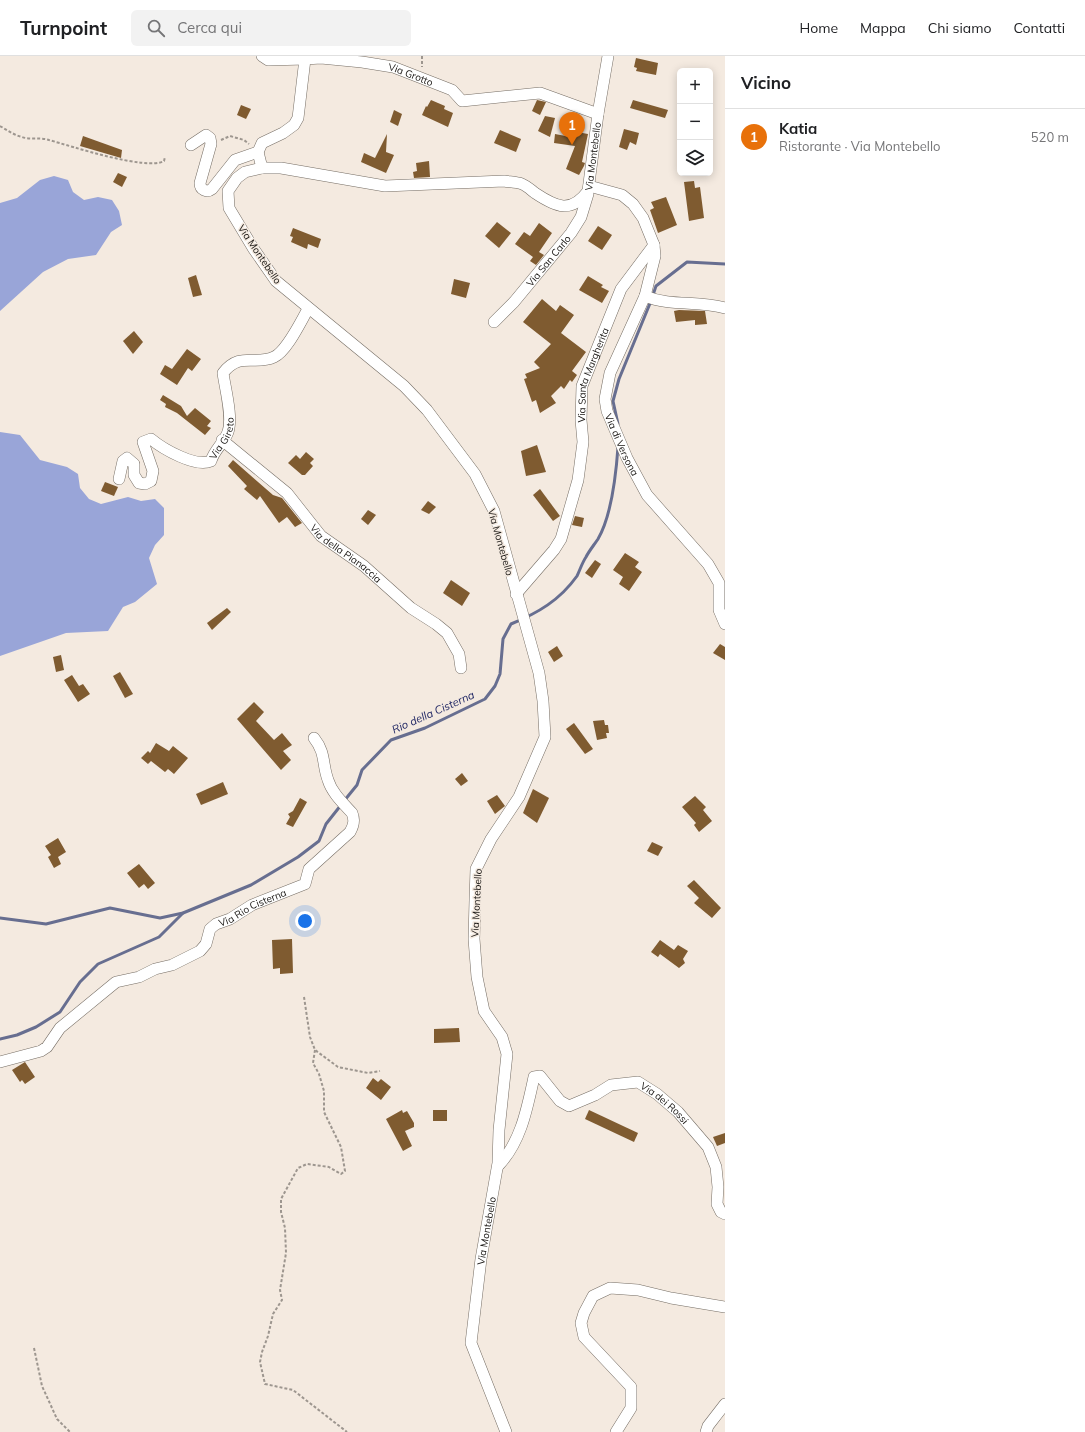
<!DOCTYPE html>
<html lang="it">
<head>
<meta charset="utf-8">
<style>
	body { margin:0; font-family:Mulish,sans-serif; background:#f2f2f2; color:#202124 }
	.controls { position:absolute; right:12px; top:12px; display:grid; overflow:hidden; border-radius:6px; box-shadow:0 2px 10px #0003 }
	.controls button { width:36px; height:36px; display:grid; place-items:center; padding:0; border:0; border-bottom:1px solid #e0e0e0; background:#fff; color:#202124; font:20px sans-serif }
	.you { position:absolute; left:305px; top:865px; width:14px; height:14px; margin:-10px; border:3px solid #fff; border-radius:50%; background:#1a73e8; box-shadow:0 0 0 6px #1a73e833 }
	.badge { display:grid; place-items:center; width:26px; height:26px; border-radius:50%; background:#7c3aed; color:#fff; font-size:13px; font-weight:700 }
	.pin { position:absolute; translate:-50% -33px; filter:drop-shadow(0 1px 2px #0008) }
	.pin::after { content:''; position:absolute; top:21px; width:14px; height:12px; background:inherit; clip-path:polygon(0 0,100% 0,50% 100%) }
	.list { margin:0; padding:0; list-style:none }
	h2 { display:flex; justify-content:space-between; align-items:center; height:52px; margin:0; padding:0 16px; font-size:17px }
	h2 small { font-size:13px; font-weight:400; color:#757577 }
	.list li { display:grid; grid-template-columns:26px 1fr auto; gap:12px; align-items:center; box-sizing:border-box; height:56px; padding:0 16px; border-top:1px solid #e0e0e0 }
	.list b { display:block; font-size:15px; white-space:nowrap }
	.list p { margin:0; font-size:13px; white-space:nowrap; color:#757577 }
	.list em { font-size:13px; font-style:normal; color:#757577 }
	.icon { flex:none; width:22px; height:22px; fill:none; stroke:currentColor; stroke-width:2; stroke-linecap:round; stroke-linejoin:round }
	.map { position:relative; flex:none; width:725px; height:1376px; overflow:hidden }
	header { display:flex; align-items:center; gap:24px; box-sizing:border-box; height:56px; padding:0 20px; background:#fff; border-bottom:1px solid #e0e0e0 }
	header strong { font-size:19px }
	nav { display:flex; gap:22px; margin-inline-start:auto; font-size:14px }
	.search { width:280px; height:36px; background:#f2f2f2; display:flex; align-items:center; gap:10px; box-sizing:border-box; padding:0 14px; border-radius:6px; color:#757577; font-size:15px }
	main { display:flex }
	aside { flex:1; background:#fff }
	.map>svg:first-child { display:block }
	.forest { fill:#99a5d8 }
	.lines { fill:none; stroke-linecap:round; stroke-linejoin:round }
	.stream { stroke:#676e90; stroke-width:3 }
	.building { fill:#7f5b30 }
	.minor-casing { stroke:#756d64; stroke-width:12 }
	.path { stroke:#9d968f; stroke-width:2; stroke-dasharray:3 2; stroke-linecap:butt }
	.minor { stroke:#fff; stroke-width:11 }
	.labels { text-anchor:middle; stroke-width:3; stroke-linejoin:round; paint-order:stroke }
	.street-label { font-size:10px; fill:#171411; stroke:#f4eae0 }
	.water-label { font-size:11px; font-style:italic; fill:#222865; stroke:#f4eae0 }
</style>
</head>
<body>
<header>
<strong>Turnpoint</strong>
<div class="search"><svg class="icon" aria-label="search" viewBox="0 0 24 24"><circle cx="10" cy="10" r="6"/><path d="M15 15l6 6"/></svg>Cerca qui</div>
<nav><a>Home</a><a>Mappa</a><a>Chi siamo</a><a>Contatti</a></nav>
</header>
<main>
<div class="map">
<svg width="725" height="1376" viewBox="0 0 725 1376">
	<rect width="100%" height="100%" fill="#f4eae0"/>
	<!-- forest -->
	<g class="forest">
		<polygon points="54,120 68,124 73,136 84,144 98,141 112,144 119,155 122,169 111,176 96,199 68,203 43,216 0,255 0,147 17,142 40,124"/>
		<polygon points="0,376 20,379 40,404 67,411 78,418 80,432 89,443 101,448 128,441 141,445 155,443 164,452 164,479 155,489 149,502 157,528 135,546 123,551 108,575 66,577 0,600"/>
	</g>
	<g class="lines">
		<!-- stream -->
		<g class="stream">
			<polyline points="653,239 656,230 687,206 725,208"/>
			<polyline points="618,368 613,345 619,323 651,245"/>
			<path d="M344 745 357 729 362 714 391 684 425 672 485 643 495 630 500 618 503 583 511 568C538 557 560 544 577 520 580 514 582 507 586 501 589 495 594 489 598 483 612 459 616 419 618 391"/>
			<polyline points="0,862 46,868 110,852 160,862 183,857 251,829 298,801 319,785 326,768 341,749"/>
			<polyline points="0,983 17,979 36,971 60,956 80,926 98,908 159,881 183,857"/>
		</g>
	</g>
	<!-- building -->
	<g class="building">
		<polygon points="636,2 658,7 656,19 636,15 637,12 634,11"/>
		<polygon points="431,44 445,50 444,53 453,57 448,71 422,59 426,50 427,51"/>
		<polygon points="537,44 546,46 540,59 532,55"/>
		<polygon points="633,44 668,54 665,62 630,52"/>
		<polygon points="241,49 251,53 246,63 237,59"/>
		<polygon points="394,54 402,58 398,70 390,66"/>
		<polygon points="545,60 555,62 550,81 538,75"/>
		<polygon points="624,73 639,77 636,89 630,86 627,94 619,91"/>
		<polygon points="500,74 521,83 516,96 494,87"/>
		<polygon points="577,76 588,78 582,106 585,107 584,110 579,119 566,113 575,90 554,87 555,78 576,82"/>
		<polygon points="387,78 386,96 394,99 386,117 361,106 364,97 375,102"/>
		<polygon points="83,80 122,94 121,102 80,90"/>
		<polygon points="429,105 430,121 414,122 413,116 417,115 416,107"/>
		<polygon points="118,117 127,121 122,131 113,126"/>
		<polygon points="694,125 695,132 700,131 704,162 689,165 684,126"/>
		<polygon points="666,141 677,169 658,177 650,154 654,152 651,146"/>
		<polygon points="497,166 511,177 499,192 485,180"/>
		<polygon points="539,167 552,177 539,196 544,199 536,209 530,205 533,201 515,188 524,176 530,180"/>
		<polygon points="598,170 612,179 602,194 588,185"/>
		<polygon points="293,172 321,183 318,192 308,188 307,193 291,186 293,181 290,180"/>
		<polygon points="196,219 202,239 193,241 188,222"/>
		<polygon points="588,220 603,229 601,231 609,235 602,247 579,234"/>
		<polygon points="454,223 470,227 466,242 451,238"/>
		<polygon points="542,243 556,255 560,249 574,259 561,277 586,296 572,315 577,319 572,326 570,324 564,333 561,330 551,340 556,347 540,357 536,344 532,346 524,323 527,322 525,318 540,312 534,306 551,288 523,266"/>
		<polygon points="679,254 705,255 707,268 695,269 695,264 676,266 674,255"/>
		<polygon points="134,275 143,286 133,298 123,285"/>
		<polygon points="187,293 201,303 192,315 188,312 177,329 160,318 165,309 172,313"/>
		<polygon points="163,339 181,350 187,360 195,352 211,365 207,370 211,372 205,379 177,357 165,351 166,348 160,344"/>
		<polygon points="537,389 546,416 526,420 521,395"/>
		<polygon points="306,396 314,403 310,407 313,410 305,419 302,419 288,407 296,399 300,403"/>
		<polygon points="233,404 273,439 282,442 302,467 295,471 287,461 279,467 260,440 257,444 244,433 247,430 228,410"/>
		<polygon points="105,426 118,431 114,440 101,435"/>
		<polygon points="540,433 560,460 553,465 533,439"/>
		<polygon points="428,445 436,451 429,458 421,454"/>
		<polygon points="368,454 376,459 368,469 361,463"/>
		<polygon points="575,460 584,462 582,471 572,469"/>
		<polygon points="625,497 639,506 635,511 642,516 629,535 619,528 623,521 613,514"/>
		<polygon points="595,504 601,508 592,522 585,517"/>
		<polygon points="451,524 470,537 462,550 443,537"/>
		<polygon points="227,552 231,556 212,574 207,567"/>
		<polygon points="720,588 725,591 725,604 713,597"/>
		<polygon points="557,590 563,600 554,606 548,596"/>
		<polygon points="61,599 64,614 56,616 53,601"/>
		<polygon points="120,616 133,638 125,642 113,620"/>
		<polygon points="72,619 79,630 83,628 90,638 78,646 64,624"/>
		<polygon points="254,646 264,656 256,665 274,684 282,677 292,689 283,695 291,704 281,714 237,663"/>
		<polygon points="604,664 605,669 608,669 609,677 606,677 607,682 597,684 593,665"/>
		<polygon points="574,667 593,693 585,698 566,673"/>
		<polygon points="156,687 169,695 173,690 188,702 174,718 168,713 165,716 151,705 148,708 141,702 148,695 150,697"/>
		<polygon points="462,717 468,725 461,730 455,723"/>
		<polygon points="223,726 228,738 201,749 196,738"/>
		<polygon points="533,733 549,742 537,767 523,757"/>
		<polygon points="497,739 505,750 495,758 487,745"/>
		<polygon points="695,740 706,751 703,754 712,765 699,776 694,769 696,767 682,751"/>
		<polygon points="300,742 307,746 293,771 286,768 290,761 288,758 293,755"/>
		<polygon points="58,782 66,796 58,801 61,808 54,812 48,801 51,799 45,790"/>
		<polygon points="652,786 663,791 658,800 647,795"/>
		<polygon points="139,808 155,827 148,833 144,828 139,832 127,817"/>
		<polygon points="694,824 721,852 712,862 694,847 699,842 687,830"/>
		<polygon points="292,883 293,917 280,918 280,912 273,913 272,884"/>
		<polygon points="660,884 674,894 678,889 688,895 683,903 685,907 679,912 660,898 658,901 651,896"/>
		<polygon points="459,972 460,986 434,987 434,973"/>
		<polygon points="25,1006 35,1021 25,1028 22,1024 20,1026 12,1014"/>
		<polygon points="373,1022 378,1026 381,1023 391,1031 381,1044 366,1032"/>
		<polygon points="402,1054 403,1057 407,1055 414,1067 414,1071 405,1075 412,1090 403,1095 386,1063"/>
		<rect x="433" y="1054" width="14" height="11"/>
		<polygon points="589,1054 638,1077 634,1086 585,1063"/>
		<polygon points="725,1077 725,1087 717,1090 713,1081"/>
	</g>
	<g class="lines">
		<!-- minor casing -->
		<g class="minor-casing">
			<g id="minor">
				<polyline points="262,0 268,4 305,3"/>
				<path d="M191 89 206 79 210 82 211 88 200 127C200 134 207 137 212 133L235 104 258 96 262 112"/>
				<path id="s1" d="M258 96 262 87 283 77 294 69 298 62 305 3 321 2 362 6 393 11 452 34 462 45 540 37 598 58"/>
				<path id="s2" d="M589 130 622 139 633 148 643 162 654 189 655 200 645 240 610 317 605 343 607 355 627 402 647 439 708 508 719 527V554L725 568"/>
				<path d="M645 240C671 251 698 244 725 252"/>
				<path id="s3" d="M494 266 514 246 571 177 581 161 588 138"/>
				<path id="s4" d="M222 384 287 437 321 480 364 510 411 552 436 568 447 577 459 598 461 612"/>
				<path id="s5" d="M119 423 123 405 127 402 134 408V419L139 427 145 428 151 425 153 415 143 386 151 383C163 393 196 412 211 405 214 394 224 387 228 376 233 361 225 332 223 317 240 295 255 310 274 301 287 295 301 265 308 253"/>
				<path id="s6" d="M516 538 554 494 561 483 578 424 583 386 581 364 582 330 621 233 654 189"/>
				<path id="s7" d="M0 1006 41 995 47 991 60 972 116 926 139 921 155 913 172 909 200 895 206 888 210 873 216 868 230 863 252 849 305 828 309 813 350 776C354 769 355 764 352 757 343 747 332 737 328 724 322 708 326 697 314 682"/>
				<path id="s8" d="M498 1110C521 1086 527 1053 534 1021L540 1020 560 1045 569 1050 595 1039 611 1029 638 1026 657 1038 678 1056 708 1091 716 1111 718 1131 717 1148 721 1156 725 1158"/>
				<path id="s9" d="M506 1376 471 1287 481 1203 498 1107 499 1074 507 998 502 981 484 955 477 921 474 883 475 844 476 813 491 783 519 741 545 681 543 645 539 617 494 455 475 418 427 354 404 330 276 225 253 192 229 152 228 135 237 122 245 116 262 112H281L385 130 504 125C510 126 517 126 522 128 527 130 531 134 535 137 556 151 571 158 588 135L598 58 608 0"/>
				<polyline points="616,1376 631,1352 631,1331 584,1281 581,1267 584,1257 593,1240 610,1232 638,1234 671,1242 725,1251"/>
				<polyline points="706,1376 708,1370 725,1348"/>
			</g>
		</g>
		<!-- path -->
		<g class="path">
			<polyline points="422,0 422,11"/>
			<path d="M0 70C7 74 14 79 22 81 30 84 40 81 49 84 71 90 146 115 164 105L165 101"/>
			<polyline points="221,84 230,80 244,84 249,88"/>
			<polyline points="304,941 310,981 315,994 338,1011 368,1017 380,1015"/>
			<polyline points="315,994 313,1007 319,1018 324,1035 324,1056 341,1091 345,1115 341,1118 329,1111 307,1108 298,1112 281,1143 281,1156 285,1172 286,1197 280,1234 282,1244 273,1258 268,1280 262,1296 260,1306 265,1328 293,1334 347,1376"/>
			<polyline points="34,1292 42,1330 57,1363 70,1376"/>
		</g>
		<!-- minor -->
		<use href="#minor" class="minor"/>
	</g>
	<g class="labels">
		<!-- street labels -->
		<g class="street-label">
			<text dy="4" stroke="none"><textPath href="#s1" startOffset="222">Via Grotto</textPath></text>
			<text dy="4" stroke="none"><textPath href="#s9" startOffset="1803">Via Montebello</textPath></text>
			<text transform="translate(260 198) rotate(56)" y="4">Via Montebello</text>
			<text dy="4" stroke="none"><textPath href="#s3" startOffset="82">Via San Carlo</textPath></text>
			<text dy="4" stroke="none"><textPath href="#s6" startOffset="240">Via Santa Margherita</textPath></text>
			<text dy="4" stroke="none"><textPath href="#s5" startOffset="207">Via Gireto</textPath></text>
			<text dy="4" stroke="none"><textPath href="#s2" startOffset="307">Via di Versona</textPath></text>
			<text transform="translate(501 486) rotate(74)" y="4">Via Montebello</text>
			<text dy="4" stroke="none"><textPath href="#s4" startOffset="169">Via della Pianaccia</textPath></text>
			<text transform="translate(476 847) rotate(-87)" y="4">Via Montebello</text>
			<text dy="4" stroke="none"><textPath href="#s7" startOffset="308">Via Rio Cisterna</textPath></text>
			<text dy="4" stroke="none"><textPath href="#s8" startOffset="254">Via dei Rossi</textPath></text>
			<text dy="4" stroke="none"><textPath href="#s9" startOffset="209">Via Montebello</textPath></text>
		</g>
		<!-- water labels -->
		<g class="water-label">
			<text transform="translate(433 656) rotate(-24)" y="4">Rio della Cisterna</text>
		</g>
	</g>
</svg>
<div class="controls">
<button>+</button>
<button>−</button>
<button><svg class="icon" aria-label="layers" viewBox="0 0 24 24"><path d="M12 4l9 5-9 5-9-5zM3 14l9 5 9-5"/></svg></button>
</div>
<div class="you"></div>
<div class="pin badge" style="left:572px;top:89px;background:#e8710a">1</div>
</div>
<aside>
<h2>Vicino<small></small></h2>
<ul class="list">
<li><span class="badge" style="background:#e8710a">1</span><div><b>Katia</b><p>Ristorante · Via Montebello</p></div><em>520 m</em></li>
</ul>
</aside>
</main>
</body>
</html>
